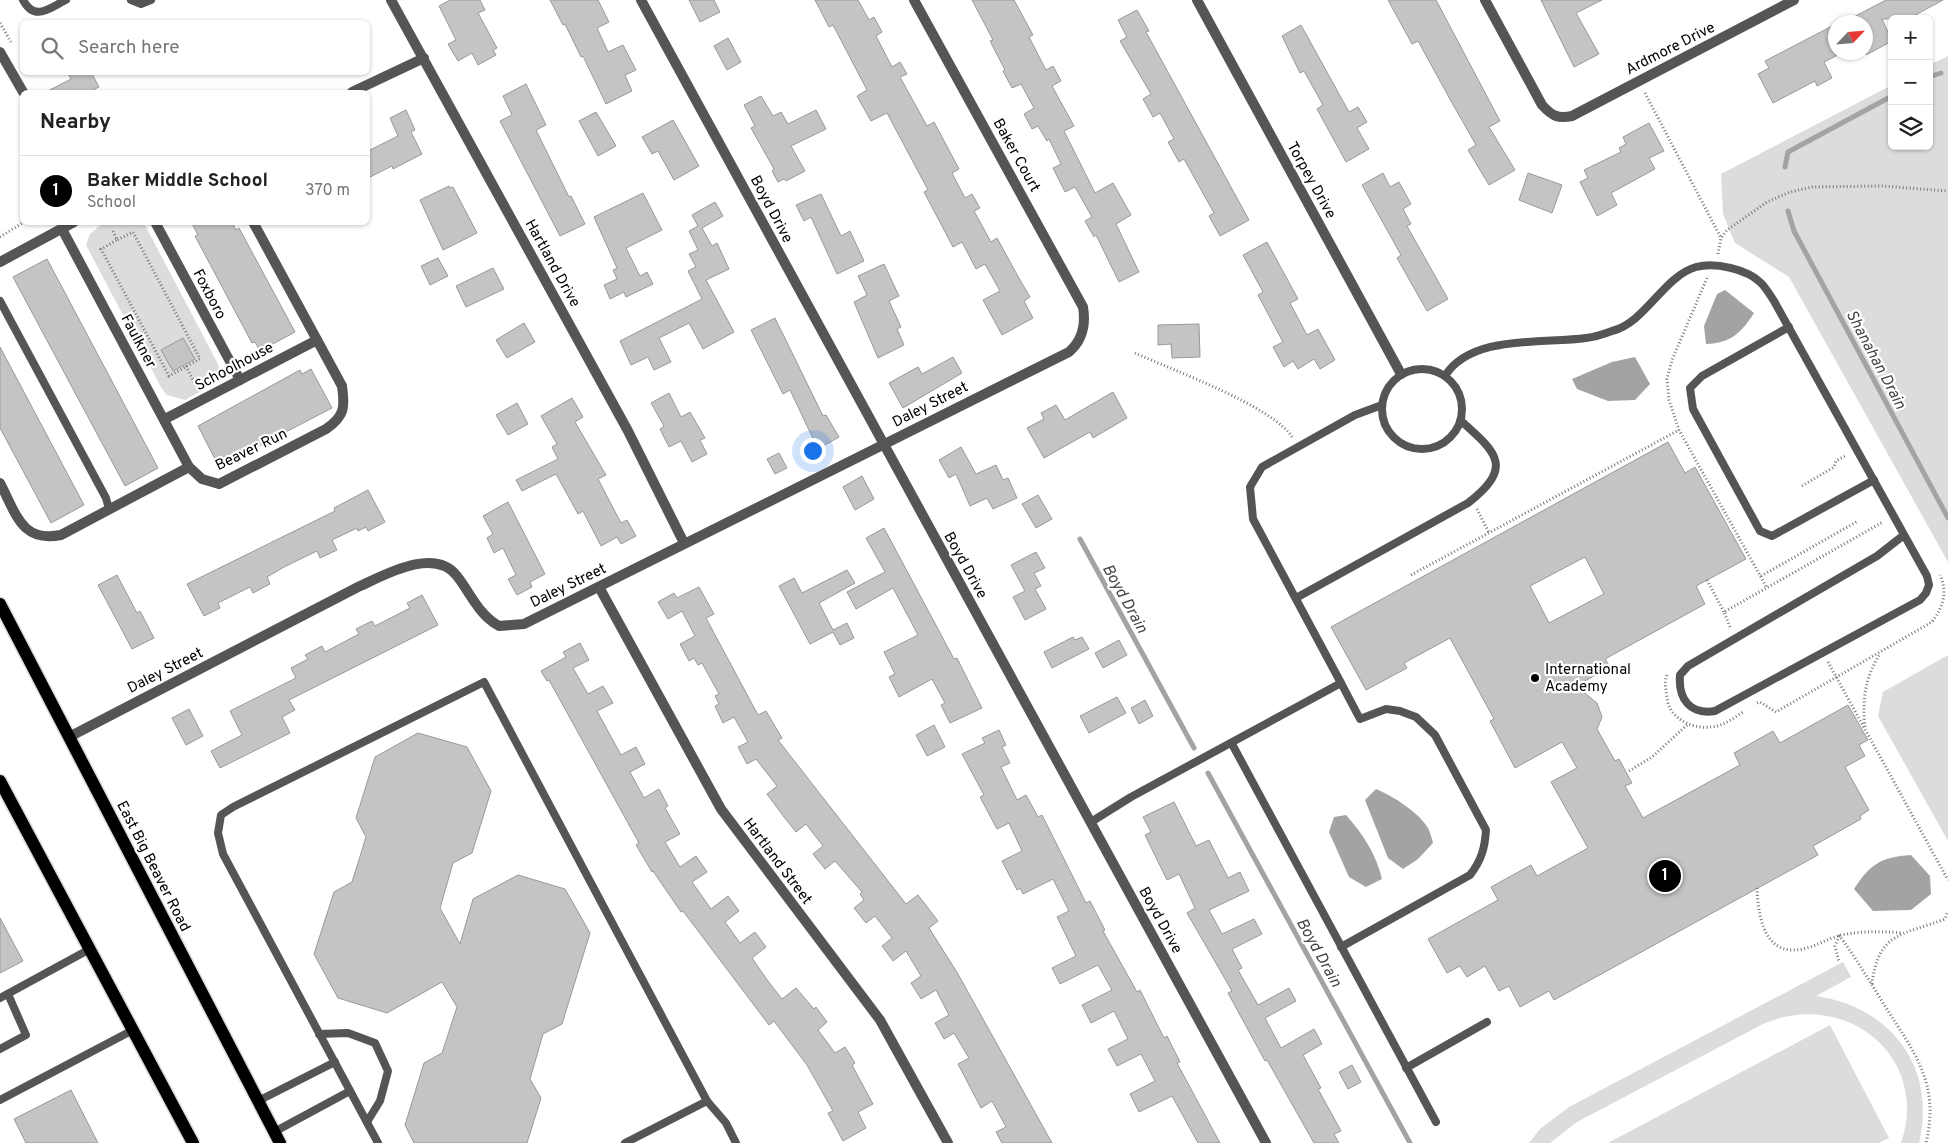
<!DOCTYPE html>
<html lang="en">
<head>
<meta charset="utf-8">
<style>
	body { margin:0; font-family:Overpass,sans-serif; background:#f6f6f6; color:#222 }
	.controls { position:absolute; right:15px; top:15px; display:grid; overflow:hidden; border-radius:8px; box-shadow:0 1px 4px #0004 }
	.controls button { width:45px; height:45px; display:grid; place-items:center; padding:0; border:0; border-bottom:1px solid #e0e0e0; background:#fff; color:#222; font:25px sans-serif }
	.compass { position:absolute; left:1828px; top:15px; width:45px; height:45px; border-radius:50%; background:#fff; box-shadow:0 1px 4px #0004; rotate:64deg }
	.you { position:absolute; left:812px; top:450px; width:18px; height:18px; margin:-12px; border:4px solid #fff; border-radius:50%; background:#1a73e8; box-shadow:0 0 0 8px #1a73e833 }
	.badge { display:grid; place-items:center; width:32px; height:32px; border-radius:50%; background:#000; color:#fff; font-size:16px; font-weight:700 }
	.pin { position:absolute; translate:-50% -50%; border:2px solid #fff; box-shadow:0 1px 5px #0006 }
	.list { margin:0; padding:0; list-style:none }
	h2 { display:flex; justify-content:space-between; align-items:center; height:65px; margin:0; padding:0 20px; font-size:21px }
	h2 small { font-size:16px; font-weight:400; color:#767676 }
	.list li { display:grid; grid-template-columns:32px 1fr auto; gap:15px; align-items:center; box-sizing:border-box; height:70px; padding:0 20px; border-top:1px solid #e0e0e0 }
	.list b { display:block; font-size:19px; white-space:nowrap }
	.list p { margin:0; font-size:16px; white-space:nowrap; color:#767676 }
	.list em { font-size:16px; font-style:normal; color:#767676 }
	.icon { flex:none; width:28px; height:28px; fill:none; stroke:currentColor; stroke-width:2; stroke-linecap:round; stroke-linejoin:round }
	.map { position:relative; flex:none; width:1948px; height:1143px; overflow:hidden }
	.search { position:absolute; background:#fff; box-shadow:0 1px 4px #0004; left:20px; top:20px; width:350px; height:55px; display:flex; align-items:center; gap:12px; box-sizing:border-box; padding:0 18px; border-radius:8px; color:#767676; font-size:19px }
	.panel { position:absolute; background:#fff; box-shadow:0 1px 4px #0004; left:20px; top:90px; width:350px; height:135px; border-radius:8px }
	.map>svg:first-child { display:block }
	.green { fill:#dcdcdc }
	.water { fill:#a3a3a3 }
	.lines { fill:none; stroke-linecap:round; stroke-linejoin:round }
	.stream { stroke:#a3a3a3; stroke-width:5 }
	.building { fill:#c4c4c4; stroke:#999; fill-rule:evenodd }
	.primary-casing { stroke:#dbdbdb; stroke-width:15 }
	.path { stroke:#777; stroke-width:3; stroke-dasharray:1 2.5; stroke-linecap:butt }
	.service { stroke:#555; stroke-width:8 }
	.minor { stroke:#555; stroke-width:10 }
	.primary { stroke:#000; stroke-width:12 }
	.poi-dot { fill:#000; stroke:#fff; stroke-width:2 }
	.labels { text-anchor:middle; stroke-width:4.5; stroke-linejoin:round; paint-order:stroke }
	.street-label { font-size:15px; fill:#000; stroke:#fff }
	.poi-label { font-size:15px; fill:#000; stroke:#fff; text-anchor:start }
	.water-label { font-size:16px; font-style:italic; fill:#444; stroke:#fff }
</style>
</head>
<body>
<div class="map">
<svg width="1948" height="1143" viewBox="0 0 1948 1143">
	<rect width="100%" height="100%" fill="#fff"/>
	<!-- green -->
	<g class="green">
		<polygon points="1948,56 1948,562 1789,277 1735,243 1723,214 1721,174 1892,85 1892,146 1929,146 1929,65"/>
		<path d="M103 223H144L219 366C216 386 201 391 185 400L167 395 162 389 86 245 90 234Z"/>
		<polygon points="1948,655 1948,841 1878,716 1883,692"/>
		<path d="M1843 962 1851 977 1816 996C1891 1007 1937 1067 1919 1143H1901C1931 1056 1844 988 1763 1024L1577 1122 1550 1143H1529L1540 1129 1569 1107Z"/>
		<polygon points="1830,1025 1889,1138 1879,1143 1608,1143"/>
	</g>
	<!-- water -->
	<g class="water">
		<path d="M1725 290 1754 313C1741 333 1731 343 1706 344L1704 326 1717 294Z"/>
		<polygon points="1635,357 1650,384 1635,400 1608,401 1577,389 1572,379 1612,362"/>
		<path d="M1376 789C1394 797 1417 811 1428 828 1430 832 1432 839 1433 843L1418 859 1403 869 1388 858 1365 800Z"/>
		<path d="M1346 815C1363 834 1376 854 1382 879L1366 887 1349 877 1329 832 1334 817Z"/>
		<path d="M1911 855 1930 876 1931 894 1911 910 1873 911 1854 889C1870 864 1881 857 1911 855Z"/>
	</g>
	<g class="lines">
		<!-- stream -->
		<g class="stream">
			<polyline points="1929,77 1941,73"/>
			<polyline points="1785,167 1788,152 1892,96"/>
			<polyline points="1788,211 1794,231 1948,518"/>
			<polyline points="1080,539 1194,748"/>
			<polyline points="1208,773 1410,1143"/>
		</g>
	</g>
	<!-- building -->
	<g class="building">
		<polygon points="450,0 480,0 485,10 478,13 497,48 493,50 496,55 478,65 472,53 458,61 448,44 456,40 439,6"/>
		<polygon points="550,0 598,0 609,22 597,28 608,52 623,45 636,70 625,75 632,91 606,104 583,56 581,57 565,24 563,25"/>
		<polygon points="689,0 714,0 720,12 700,22"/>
		<polygon points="815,0 858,0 869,20 874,17 882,32 876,36 892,67 900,62 907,74 900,77 927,126 934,122 959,169 952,173 965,198 972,194 980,208 974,211 991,242 997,238 1020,280 1030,297 1024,301 1033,318 1002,335 983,300 1000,291 985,264 976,269 962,242 953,247 924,192 928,190 887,113 871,121 857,96 867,90 833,25 829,27"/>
		<polygon points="972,0 1014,0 1033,35 1029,37 1046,70 1053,66 1061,81 1052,86 1074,126 1064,131 1095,193 1113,183 1131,215 1116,224 1139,272 1119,282 1096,235 1094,237 1085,221 1092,217 1075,187 1065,192 1053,168 1061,164 1049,139 1047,141 1038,126 1032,129 1024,114 1034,108 1021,84 1012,88 1003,71 1005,70 990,41 993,40"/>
		<polygon points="1388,0 1436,0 1500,121 1489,127 1515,170 1489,185 1468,150 1476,145 1451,101 1418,41 1412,44"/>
		<polygon points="1541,0 1602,0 1576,13 1599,54 1574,67"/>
		<polygon points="1886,0 1943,0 1908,19 1882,19 1892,41 1866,55 1866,22 1844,22"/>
		<polygon points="1137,10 1149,31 1146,32 1249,220 1220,236 1209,216 1214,213 1184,159 1179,162 1168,142 1174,139 1160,113 1153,117 1143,99 1151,94 1120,41 1127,37 1118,20"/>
		<polygon points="1836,24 1836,56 1824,62 1832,78 1817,86 1815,81 1773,103 1758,74 1769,68 1765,61"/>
		<polygon points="1301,25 1349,112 1358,107 1367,122 1357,128 1369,149 1346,162 1317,109 1323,105 1304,71 1300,73 1282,36"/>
		<polygon points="728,38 741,62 727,70 714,46"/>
		<polygon points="67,72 91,72 99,87 89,92 46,92 71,79"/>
		<polygon points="526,84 546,125 536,130 569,197 571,196 585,224 560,236 500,121 512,115 503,96"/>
		<polygon points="761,96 773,116 781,112 788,124 816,110 826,129 791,146 805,171 786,181 784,179 778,182 772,171 774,169 751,128 755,126 744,105"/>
		<polygon points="406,110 415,130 411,132 422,154 393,169 392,166 368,178 368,151 398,136 390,118"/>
		<polygon points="596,112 616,146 598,156 579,121"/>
		<polygon points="673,120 699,166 674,180 658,151 652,154 642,137"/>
		<polygon points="1649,123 1664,151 1649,158 1655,169 1611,193 1617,205 1597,216 1580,182 1588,178 1584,170 1621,152 1619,148 1626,144 1623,137"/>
		<polygon points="1383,173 1390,187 1399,182 1411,204 1403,209 1411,224 1407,226 1448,299 1427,311 1397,258 1401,255 1362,185"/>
		<polygon points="1528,173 1562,185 1552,213 1519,200"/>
		<polygon points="449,186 450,188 453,187 477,233 443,250 420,200"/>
		<polygon points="643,193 662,230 626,248 640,276 647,272 653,284 626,297 624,292 610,299 604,285 617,279 613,270 617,268 594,217"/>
		<polygon points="821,194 841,236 850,231 864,261 837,274 811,217 804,221 796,205"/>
		<polygon points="715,202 723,216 702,228 712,246 717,243 729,269 706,280 734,332 703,349 689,323 659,338 671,362 654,370 648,357 631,365 620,341 702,299 688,271 696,267 689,254 698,250 689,231 698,226 692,215"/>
		<polygon points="191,222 232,222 236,230 239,228 295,332 260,351 255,342 252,343 195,236 198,235"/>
		<polygon points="1267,242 1298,299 1290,303 1307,335 1318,329 1335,360 1320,369 1314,359 1298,369 1293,361 1284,367 1273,347 1283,342 1258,295 1263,292 1243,255"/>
		<polygon points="438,258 448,276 430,285 421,266"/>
		<polygon points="47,259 158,468 125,486 13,277"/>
		<polygon points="884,264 899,296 889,301 901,327 897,329 904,345 878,358 854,302 867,295 858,276"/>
		<polygon points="493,268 504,289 466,307 456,286"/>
		<polygon points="775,318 823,416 826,415 839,437 818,449 790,390 783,394 751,330"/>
		<polygon points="524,323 535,342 507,358 496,340"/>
		<polygon points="1199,324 1200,357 1172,358 1171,344 1158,345 1158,325"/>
		<polygon points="183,338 195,359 173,371 161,350"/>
		<polygon points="0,347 84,505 51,523 0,428"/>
		<polygon points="953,357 962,373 903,408 889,383 918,367 922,374"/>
		<polygon points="311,369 332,408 226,463 223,457 216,461 198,426 300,370 302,374"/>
		<polygon points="1113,392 1127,418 1093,438 1090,432 1044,458 1027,428 1044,419 1041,413 1056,405 1065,420"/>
		<polygon points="669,393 681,417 690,412 705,438 700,440 707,454 692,462 681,441 669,447 660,429 664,426 651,403"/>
		<polygon points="572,398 583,417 575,422 606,475 598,479 621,523 627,520 636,536 621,544 617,537 601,546 583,511 578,514 556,474 522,491 516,480 558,459 552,447 557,444 541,416"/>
		<polygon points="517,403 528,424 508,435 496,415"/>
		<path d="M1668 442 1685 473 1695 467 1746 559 1696 586 1705 604 1605 659 1610 667 1576 686 1597 703 1602 717 1597 729 1615 761 1619 759 1632 783 1625 786 1643 818 1740 765 1734 753 1773 731 1780 743 1848 705 1868 740 1859 745 1865 756 1845 767 1869 810 1860 816 1861 819 1813 846 1818 855 1554 1000 1549 991 1520 1007 1509 986 1499 991 1485 966 1467 977 1460 966 1447 973 1428 939 1498 900 1491 887 1531 865 1537 876 1588 848 1551 782 1577 768 1562 742 1515 768 1490 721 1494 719 1450 638 1404 663 1407 668 1366 690 1331 627ZM1585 557 1604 594 1549 623 1530 586Z"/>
		<polygon points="961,447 976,474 996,465 1003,480 1008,478 1017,498 993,509 987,498 970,506 956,474 949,478 939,460"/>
		<polygon points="779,453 787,468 775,474 767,459"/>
		<polygon points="862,476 874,499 855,510 843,487"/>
		<polygon points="368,490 385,522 368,531 366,527 358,531 357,528 332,540 337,550 320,558 317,551 284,567 267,577 270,584 253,593 250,587 218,603 220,608 204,616 187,584 335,511 334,508"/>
		<polygon points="1038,495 1052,519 1036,528 1022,504"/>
		<polygon points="508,502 545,574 530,582 532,587 517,595 508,579 516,575 503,548 494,553 487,538 493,534 483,516"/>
		<polygon points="884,528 954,659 957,658 982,708 950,723 941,705 945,703 932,679 899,697 889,677 895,674 884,652 918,635 893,588 856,609 847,592 885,572 866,538"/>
		<polygon points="1036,552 1045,568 1034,573 1041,586 1035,589 1046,609 1025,620 1013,597 1025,591 1011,565"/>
		<polygon points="847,570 855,583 819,603 833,630 847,623 854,638 840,645 833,632 810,644 779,586 794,578 802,593"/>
		<polygon points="117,575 137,613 140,611 154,638 132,649 98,585"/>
		<polygon points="699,587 714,614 706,618 758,715 766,711 782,738 778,740 906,904 918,895 938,921 929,928 958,974 1052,1143 1002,1143 996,1132 1006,1127 992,1101 981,1108 958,1064 969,1058 954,1033 944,1039 935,1023 949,1015 936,990 921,999 911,983 921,976 906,951 893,961 882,946 892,938 875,916 866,923 854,908 864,900 860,894 862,892 835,861 825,869 813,854 823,846 806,824 796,832 784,817 767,794 777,786 756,759 747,764 738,747 748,742 734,717 723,723 715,706 719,704 715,696 719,694 702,663 698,665 694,658 689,661 680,644 695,636 682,611 668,619 658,602 674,593 677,598"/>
		<polygon points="422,595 438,625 289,700 295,710 282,717 290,733 220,768 211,751 242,735 230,711 296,678 291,668 308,659 305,655 322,646 325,652 359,634 356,629 372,621 375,626 410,608 407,603"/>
		<polygon points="1073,637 1075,640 1082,637 1089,649 1052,668 1044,652"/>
		<polygon points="1119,640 1127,655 1103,668 1095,653"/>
		<polygon points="580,643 589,660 573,668 588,694 603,686 613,703 597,711 621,755 636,747 645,764 630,772 644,798 659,789 668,806 665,808 680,834 665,842 680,867 696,856 707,872 692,882 711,909 728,896 739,911 725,922 740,943 755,932 766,947 752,958 768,981 782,999 796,988 814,1009 816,1007 827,1022 818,1030 835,1053 845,1047 855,1063 852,1065 873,1104 858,1112 866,1128 843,1141 828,1113 833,1111 807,1065 774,1021 769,1025 683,911 681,912 653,871 652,872 636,845 639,843 549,680 547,681 541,671 566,657 563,652"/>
		<polygon points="1117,697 1126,713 1089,733 1080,716"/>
		<polygon points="1145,700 1153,716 1139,724 1131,708"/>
		<polygon points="189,709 203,736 186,745 172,718"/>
		<polygon points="934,725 945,747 927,756 916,735"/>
		<polygon points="999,730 1006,745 1002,747 1010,763 1001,767 1017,800 1026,795 1038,817 1042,815 1086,903 1090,901 1105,930 1103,931 1137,992 1140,990 1164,1038 1167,1036 1180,1062 1177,1063 1220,1143 1198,1143 1172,1096 1139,1112 1130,1094 1155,1081 1141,1054 1117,1066 1108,1049 1128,1039 1114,1011 1091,1023 1082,1005 1112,990 1098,965 1060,984 1052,968 1076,956 1057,917 1069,911 1053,879 1023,894 1020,888 1017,890 1002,861 1022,851 1009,823 997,829 980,797 984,795 962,754 985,743 982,738"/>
		<polygon points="418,733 467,747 491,791 472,853 453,863 440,908 460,944 473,899 518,875 565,889 590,933 562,1024 543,1034 530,1079 541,1098 527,1143 414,1143 405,1125 424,1063 442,1053 457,1007 442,982 387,1013 338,998 314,954 334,892 352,882 366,837 356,818 375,757"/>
		<polygon points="1174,802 1196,846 1209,840 1228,878 1240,872 1249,891 1209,910 1222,934 1254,919 1262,934 1232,949 1242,968 1238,970 1258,1005 1289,988 1296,1001 1265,1018 1281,1048 1314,1029 1322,1044 1303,1055 1321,1088 1318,1089 1341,1131 1334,1134 1339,1143 1314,1143 1267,1060 1265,1061 1228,993 1232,991 1187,913 1195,908 1179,874 1167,880 1145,835 1151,832 1143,817"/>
		<polygon points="0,918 23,961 0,973"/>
		<polygon points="1352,1065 1361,1082 1348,1089 1339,1072"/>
		<polygon points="71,1090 98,1143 26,1143 14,1119"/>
	</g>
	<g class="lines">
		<!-- primary casing -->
		<g class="primary-casing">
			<g id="primary">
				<polyline points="0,604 280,1143"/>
				<polyline points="0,781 193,1143"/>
			</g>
		</g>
		<!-- path -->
		<g class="path">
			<polyline points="0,23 11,42"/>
			<polyline points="1645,93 1721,238"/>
			<polyline points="113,231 117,240 101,249 169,376 200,359 133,232 117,240"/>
			<polyline points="0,237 24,222"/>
			<polyline points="1718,254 1721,238 1727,230 1767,202 1790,192 1812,187 1882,186 1948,191"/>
			<polyline points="1707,278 1672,360 1667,379 1669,400 1679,430 1767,588"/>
			<path d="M1135 353C1172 370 1273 406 1293 438"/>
			<polyline points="186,366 195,384"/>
			<polyline points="1802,486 1834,467 1836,461 1847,455"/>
			<polyline points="1477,509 1489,533"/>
			<polyline points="1411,575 1679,430"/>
			<polyline points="1761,576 1858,521"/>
			<polyline points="1707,580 1724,612"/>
			<polyline points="1730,627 1724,612 1883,522"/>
			<polyline points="1828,662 1948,880"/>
			<path d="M1667 675C1664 682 1666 690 1667 698 1670 723 1702 733 1723 724 1730 721 1737 716 1743 712"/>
			<path d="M1757 703 1760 702 1776 712 1932 622C1943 607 1948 592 1940 575"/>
			<path d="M1865 727C1862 699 1865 678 1880 654"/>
			<polyline points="1629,771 1652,757 1688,724"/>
			<path d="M1757 888C1758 911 1762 951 1794 950 1810 950 1826 939 1841 935 1861 931 1882 931 1902 933"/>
			<path d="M1839 935C1856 958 1870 982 1885 1006 1915 1054 1940 1083 1926 1143"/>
			<polyline points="1839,936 1835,946 1839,962"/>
			<path d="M1872 984C1878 931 1904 935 1945 919L1948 911"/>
		</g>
		<!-- service -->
		<g class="service">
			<path d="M23 0C35 22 49 8 66 0"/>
			<polyline points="131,0 141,4 151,0"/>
			<polyline points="0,301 106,498 109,509"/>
			<polyline points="1789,327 1702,376 1690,388 1693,409 1760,531 1772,536 1874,480"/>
			<circle cx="1422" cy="409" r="40"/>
			<path d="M1445 376C1471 334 1544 344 1586 338 1595 337 1604 334 1612 331 1645 323 1664 276 1696 267 1715 262 1747 269 1761 283 1766 288 1770 295 1774 301L1927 576 1929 585 1926 593 1920 600 1715 711C1691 715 1678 700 1680 675L1688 666 1877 556 1904 535"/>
			<path d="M1296 598 1468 503C1514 467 1497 453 1461 421"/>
			<polyline points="1232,744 1436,1122"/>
			<polyline points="1091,822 1131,797 1341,683 1253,519 1250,487 1262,467 1355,415 1382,405"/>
			<path d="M1341 947 1470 875C1481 861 1485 848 1486 830L1435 735 1416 717 1400 711 1386 709 1360 719 1341 683"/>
			<polyline points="0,998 90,949"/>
			<polyline points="319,1034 348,1033 375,1043 388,1071 380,1101 367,1122"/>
			<polyline points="0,1049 26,1035 8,994"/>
			<polyline points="1406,1068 1487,1022"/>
			<polyline points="0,1100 133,1030"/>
			<polyline points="258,1101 335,1062"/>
			<polyline points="707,1101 726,1123 736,1143"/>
			<polyline points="274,1132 350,1091"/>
			<polyline points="378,1143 223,854 218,833 221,815 233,807 484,682 707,1101 625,1143"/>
		</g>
		<!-- minor -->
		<g class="minor">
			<polyline points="391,0 628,431 684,543"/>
			<polyline points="641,0 1266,1143"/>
			<polyline points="1197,0 1401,374"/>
			<path d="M1485 0 1542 105C1552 116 1558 119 1572 116L1794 0"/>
			<polyline points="0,52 23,92"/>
			<polyline points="352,92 424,58"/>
			<polyline points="155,222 240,380"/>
			<path d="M62 229 189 467 202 479 219 484 326 429C345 416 345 407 342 386L253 222"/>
			<polyline points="0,262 74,222"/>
			<polyline points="165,419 317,340"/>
			<path d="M0 483C16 513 21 543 61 535L189 467"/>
			<polyline points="599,587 721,809 880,1020 948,1143"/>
			<path d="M69 737 358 587C383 576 434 546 457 576 471 594 478 614 499 626L524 624 1069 352C1083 340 1086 325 1083 307L914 0"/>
		</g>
		<!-- primary -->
		<use href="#primary" class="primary"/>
	</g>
	<!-- markers -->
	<circle class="poi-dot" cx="1535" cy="678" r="5"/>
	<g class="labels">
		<!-- street labels -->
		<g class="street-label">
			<text transform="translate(1670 48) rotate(-27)" y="5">Ardmore Drive</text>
			<text transform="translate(1017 155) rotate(61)" y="5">Baker Court</text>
			<text transform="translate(1312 180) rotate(61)" y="5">Torpey Drive</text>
			<text transform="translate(772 209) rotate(62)" y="5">Boyd Drive</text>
			<text transform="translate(553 263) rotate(61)" y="5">Hartland Drive</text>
			<text transform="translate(210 294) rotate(62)" y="5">Foxboro</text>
			<text transform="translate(139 341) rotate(62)" y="5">Faulkner</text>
			<text transform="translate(234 366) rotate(-28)" y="5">Schoolhouse</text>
			<text transform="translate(930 404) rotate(-27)" y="5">Daley Street</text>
			<text transform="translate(251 449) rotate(-26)" y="5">Beaver Run</text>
			<text transform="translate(966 565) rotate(61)" y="5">Boyd Drive</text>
			<text transform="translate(568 585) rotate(-26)" y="5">Daley Street</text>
			<text transform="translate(165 670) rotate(-27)" y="5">Daley Street</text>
			<text transform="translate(778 861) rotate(53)" y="5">Hartland Street</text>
			<text transform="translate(154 866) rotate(63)" y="5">East Big Beaver Road</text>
			<text transform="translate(1161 920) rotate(61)" y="5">Boyd Drive</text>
		</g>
		<!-- poi labels -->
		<g class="poi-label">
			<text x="1545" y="674">International<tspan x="1545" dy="17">Academy</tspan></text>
		</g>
		<!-- water labels -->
		<g class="water-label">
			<text transform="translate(1877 359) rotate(62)" y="6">Shanahan Drain</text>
			<text transform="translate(1126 598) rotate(61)" y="6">Boyd Drain</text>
			<text transform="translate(1320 952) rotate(61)" y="6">Boyd Drain</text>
		</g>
	</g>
</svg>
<div class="controls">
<button>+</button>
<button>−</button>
<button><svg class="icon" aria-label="layers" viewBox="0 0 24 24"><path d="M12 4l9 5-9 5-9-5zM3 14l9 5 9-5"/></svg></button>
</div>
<svg class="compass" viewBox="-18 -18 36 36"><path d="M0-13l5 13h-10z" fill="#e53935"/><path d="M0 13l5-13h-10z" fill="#767676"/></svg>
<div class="you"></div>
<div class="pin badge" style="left:1665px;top:876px">1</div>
<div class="search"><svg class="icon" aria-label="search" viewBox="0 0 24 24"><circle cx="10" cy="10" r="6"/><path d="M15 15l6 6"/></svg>Search here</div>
<section class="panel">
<h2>Nearby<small></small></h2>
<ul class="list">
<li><span class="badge">1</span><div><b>Baker Middle School</b><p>School</p></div><em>370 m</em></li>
</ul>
</section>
</div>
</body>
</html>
